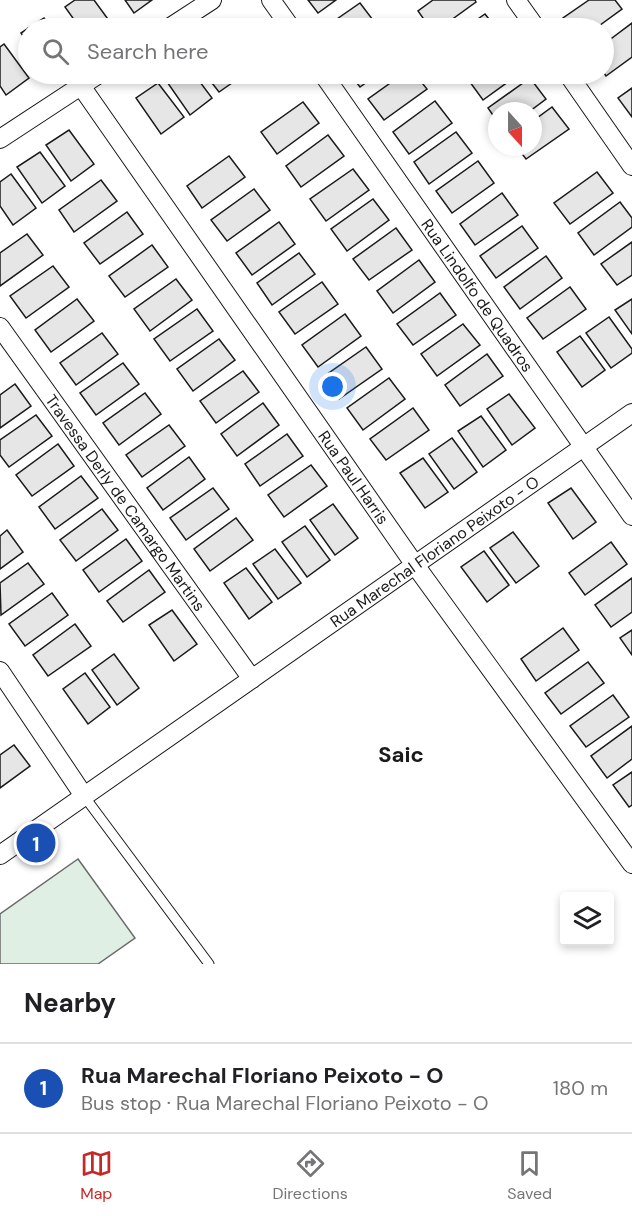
<!DOCTYPE html>
<html lang="en">
<head>
<meta charset="utf-8">
<style>
	body { margin:0; font-family:"DM Sans",sans-serif; background:#f6f6f6; color:#202124 }
	.controls { position:absolute; right:18px; bottom:18px; display:grid; overflow:hidden; border-radius:6px; box-shadow:0 3px 9px #0003 }
	.controls button { width:54px; height:54px; display:grid; place-items:center; padding:0; border:0; border-bottom:2px solid #e0e0e0; background:#fff; color:#202124; font:30px sans-serif }
	.compass { position:absolute; left:488px; top:102px; width:54px; height:54px; border-radius:50%; background:#fff; box-shadow:0 3px 9px #0003; rotate:159deg }
	.you { position:absolute; left:333px; top:387px; width:21px; height:21px; margin:-15px; border:4px solid #fff; border-radius:50%; background:#1a73e8; box-shadow:0 0 0 9px #1a73e833 }
	.badge { display:grid; place-items:center; width:39px; height:39px; border-radius:50%; background:#c62828; color:#fff; font-size:20px; font-weight:700 }
	.pin { position:absolute; translate:-50% -50%; border:3px solid #fff; box-shadow:0 2px 6px #0006 }
	.list { margin:0; padding:0; list-style:none }
	h2 { display:flex; justify-content:space-between; align-items:center; height:78px; margin:0; padding:0 24px; font-size:26px }
	h2 small { font-size:20px; font-weight:400; color:#757577 }
	.list li { display:grid; grid-template-columns:39px 1fr auto; gap:18px; align-items:center; box-sizing:border-box; height:90px; padding:0 24px; border-top:2px solid #e0e0e0 }
	.list b { display:block; font-size:22px; white-space:nowrap }
	.list p { margin:0; font-size:20px; white-space:nowrap; color:#757577 }
	.list em { font-size:20px; font-style:normal; color:#757577 }
	.icon { flex:none; width:33px; height:33px; fill:none; stroke:currentColor; stroke-width:2; stroke-linecap:round; stroke-linejoin:round }
	.map { position:relative; flex:none; width:632px; height:964px; overflow:hidden }
	.search { position:absolute; background:#fff; box-shadow:0 3px 9px #0003; left:18px; right:18px; top:18px; height:66px; display:flex; align-items:center; gap:15px; box-sizing:border-box; padding:0 21px; border-radius:33px; color:#757577; font-size:22px }
	.sheet { height:168px; background:#fff }
	nav { display:flex; justify-content:space-around; align-items:center; box-sizing:border-box; height:84px; border-top:2px solid #e0e0e0; background:#fff; font-size:16px; color:#757577 }
	nav a { display:grid; justify-items:center; gap:3px }
	nav .on { color:#c62828 }
	.map>svg:first-child { display:block }
	.green { fill:#e0efe3; stroke:#6a6a6a; stroke-width:1.5 }
	.building { fill:#e6e6e6; stroke:#1a1a1a; stroke-width:1.5 }
	.lines { fill:none; stroke-linecap:round; stroke-linejoin:round }
	.lane-casing { stroke:#1a1a1a; stroke-width:11 }
	.street-casing { stroke:#1a1a1a; stroke-width:20 }
	.lane { stroke:#fff; stroke-width:9 }
	.street { stroke:#fff; stroke-width:18 }
	.labels { text-anchor:middle; stroke-width:4.5; stroke-linejoin:round; paint-order:stroke }
	.street-label { font-size:16px; fill:#1a1a1a; stroke:#fff }
	.district-label { font-size:22px; font-weight:bold; fill:#1a1a1a; stroke:#fff }
</style>
</head>
<body>
<div class="map">
<svg width="632" height="964" viewBox="0 0 632 964">
	<rect width="100%" height="100%" fill="#fff"/>
	<!-- green -->
	<polygon class="green" points="78,859 135,938 98,964 0,964 0,914"/>
	<!-- building -->
	<g class="building">
		<polygon points="75,0 94,0 113,26 109,28 80,28 65,7"/>
		<polygon points="125,0 152,0 134,13"/>
		<polygon points="308,0 336,0 318,13"/>
		<polygon points="433,0 475,0 476,2 440,28 430,28 418,11"/>
		<polygon points="589,0 615,0 622,9 596,28 571,28 563,18"/>
		<polygon points="360,3 376,24 370,28 324,28"/>
		<polygon points="485,14 496,28 465,28"/>
		<polygon points="44,18 52,28 28,28 28,43 21,33"/>
		<polygon points="245,19 252,28 231,28"/>
		<polygon points="632,23 632,57 606,76 604,73 604,44"/>
		<polygon points="4,44 29,78 6,95 0,86 0,47"/>
		<polygon points="173,74 194,74 212,98 190,115 165,79"/>
		<polygon points="205,74 240,74 242,76 219,92"/>
		<polygon points="350,74 378,74 360,87"/>
		<polygon points="403,74 415,74 427,89 384,120 368,99"/>
		<polygon points="474,74 519,74 483,100 467,78"/>
		<polygon points="530,78 546,99 530,111 497,111 497,121 488,108"/>
		<polygon points="158,83 184,117 161,134 136,98"/>
		<polygon points="632,88 632,117 618,98"/>
		<polygon points="435,101 452,123 409,154 393,132"/>
		<polygon points="303,102 319,123 277,154 261,132"/>
		<polygon points="552,107 569,129 526,159 517,147 533,147 533,121"/>
		<polygon points="69,130 94,164 71,181 46,145"/>
		<polygon points="456,132 472,153 429,184 414,162"/>
		<polygon points="328,135 344,156 301,187 286,166"/>
		<polygon points="40,152 65,186 42,203 17,167"/>
		<polygon points="229,156 245,177 202,208 187,186"/>
		<polygon points="478,161 494,183 452,213 436,191"/>
		<polygon points="353,169 369,190 326,221 310,199"/>
		<polygon points="597,172 613,193 570,224 554,203"/>
		<polygon points="11,174 36,208 13,225 0,206 0,182"/>
		<polygon points="101,180 117,201 74,232 59,210"/>
		<polygon points="254,189 270,210 227,241 211,220"/>
		<polygon points="502,193 518,215 475,245 460,224"/>
		<polygon points="373,199 389,220 347,251 331,229"/>
		<polygon points="620,202 632,218 632,227 594,255 578,233"/>
		<polygon points="127,212 143,234 100,264 84,243"/>
		<polygon points="279,222 295,244 252,275 236,253"/>
		<polygon points="522,226 538,248 496,278 480,256"/>
		<polygon points="396,228 412,250 369,280 353,259"/>
		<polygon points="27,234 43,255 0,286 0,253"/>
		<polygon points="632,242 632,275 617,285 601,264"/>
		<polygon points="152,245 168,267 125,297 109,276"/>
		<polygon points="299,253 315,274 272,305 257,283"/>
		<polygon points="546,256 562,278 520,309 504,287"/>
		<polygon points="419,260 435,282 393,313 377,291"/>
		<polygon points="53,266 69,287 26,318 10,296"/>
		<polygon points="176,279 192,300 150,331 134,309"/>
		<polygon points="322,282 338,304 295,334 279,312"/>
		<polygon points="570,287 586,309 543,339 527,318"/>
		<polygon points="440,293 456,315 413,345 397,324"/>
		<polygon points="77,299 94,321 51,352 35,330"/>
		<polygon points="632,299 632,334 615,310"/>
		<polygon points="197,309 213,331 170,361 154,339"/>
		<polygon points="345,314 361,336 318,367 302,345"/>
		<polygon points="609,317 632,349 632,353 611,368 586,333"/>
		<polygon points="463,324 480,345 437,376 421,354"/>
		<polygon points="102,333 118,354 76,385 60,363"/>
		<polygon points="580,336 605,370 582,387 557,352"/>
		<polygon points="219,339 235,360 193,391 177,369"/>
		<polygon points="366,347 382,369 339,399 323,377"/>
		<polygon points="487,354 503,376 460,406 445,385"/>
		<polygon points="123,363 139,384 96,415 80,393"/>
		<polygon points="243,371 259,392 216,423 200,401"/>
		<polygon points="389,378 405,399 363,430 347,408"/>
		<polygon points="15,384 31,406 0,428 0,395"/>
		<polygon points="145,393 161,414 119,445 103,423"/>
		<polygon points="509,394 535,428 512,445 487,409"/>
		<polygon points="263,403 279,425 237,456 221,434"/>
		<polygon points="413,408 429,430 386,460 370,439"/>
		<polygon points="36,415 52,436 9,467 0,455 0,440"/>
		<polygon points="481,416 506,450 483,467 458,431"/>
		<polygon points="169,425 185,446 142,477 126,455"/>
		<polygon points="287,434 303,456 260,486 245,464"/>
		<polygon points="452,438 477,472 454,489 429,454"/>
		<polygon points="58,444 74,466 32,496 16,475"/>
		<polygon points="189,457 205,479 163,510 147,488"/>
		<polygon points="423,458 448,492 425,508 400,473"/>
		<polygon points="311,465 327,486 284,517 268,495"/>
		<polygon points="81,476 98,498 55,529 39,507"/>
		<polygon points="213,488 229,509 186,540 170,518"/>
		<polygon points="571,488 596,522 573,539 548,503"/>
		<polygon points="333,504 358,538 335,555 310,520"/>
		<polygon points="102,509 118,530 76,561 60,540"/>
		<polygon points="236,518 253,540 210,571 194,549"/>
		<polygon points="305,526 330,560 307,577 282,542"/>
		<polygon points="7,530 23,552 0,569 0,536"/>
		<polygon points="513,532 539,566 516,583 490,548"/>
		<polygon points="126,539 142,561 99,592 83,570"/>
		<polygon points="611,542 627,564 585,595 569,573"/>
		<polygon points="275,549 301,583 278,599 253,564"/>
		<polygon points="484,551 509,585 487,602 461,567"/>
		<polygon points="28,563 44,584 1,615 0,583"/>
		<polygon points="246,568 272,602 249,619 224,583"/>
		<polygon points="149,570 165,592 123,622 107,601"/>
		<polygon points="632,578 632,612 611,627 595,605"/>
		<polygon points="52,593 68,615 25,646 9,624"/>
		<polygon points="172,610 197,644 174,661 149,625"/>
		<polygon points="75,624 91,646 48,676 33,655"/>
		<polygon points="563,628 579,650 536,681 521,659"/>
		<polygon points="632,630 632,655 620,638"/>
		<polygon points="114,654 139,688 117,705 92,670"/>
		<polygon points="588,662 604,683 561,714 545,693"/>
		<polygon points="85,673 110,707 88,724 63,689"/>
		<polygon points="613,695 629,717 586,747 570,726"/>
		<polygon points="632,726 632,759 607,778 591,756"/>
		<polygon points="14,745 30,766 0,788 0,755"/>
		<polygon points="632,772 632,805 629,807 613,785"/>
	</g>
	<g class="lines">
		<!-- lane casing -->
		<g class="lane-casing">
			<polyline id="lane" points="84,796 209,964"/>
		</g>
		<!-- street casing -->
		<g class="street-casing">
			<g id="street">
				<polyline points="271,0 291,28"/>
				<polyline points="516,0 536,28"/>
				<polyline points="169,28 212,0"/>
				<path id="s1" d="M323 74 632 516"/>
				<polyline points="568,74 632,166"/>
				<path id="s2" d="M81 86 415 565 632 864"/>
				<polyline points="0,139 99,74"/>
				<path id="s3" d="M0 327 252 679"/>
				<polyline points="0,671 84,796"/>
				<path id="s4" d="M0 855 632 413"/>
			</g>
		</g>
		<!-- lane -->
		<use href="#lane" class="lane"/>
		<!-- street -->
		<use href="#street" class="street"/>
	</g>
	<g class="labels">
		<!-- street labels -->
		<g class="street-label">
			<text dy="6" stroke="none"><textPath href="#s1" startOffset="270">Rua Lindolfo de Quadros</textPath></text>
			<text dy="6" stroke="none"><textPath href="#s2" startOffset="477">Rua Paul Harris</textPath></text>
			<text dy="6" stroke="none"><textPath href="#s3" startOffset="216">Travessa Derly de Camargo Martins</textPath></text>
			<text dy="6" stroke="none"><textPath href="#s4" startOffset="530">Rua Marechal Floriano Peixoto - O</textPath></text>
		</g>
		<!-- district labels -->
		<g class="district-label">
			<text x="401" y="762">Saic</text>
		</g>
	</g>
</svg>
<div class="controls">
<button><svg class="icon" aria-label="layers" viewBox="0 0 24 24"><path d="M12 4l9 5-9 5-9-5zM3 14l9 5 9-5"/></svg></button>
</div>
<svg class="compass" viewBox="-18 -18 36 36"><path d="M0-13l5 13h-10z" fill="#e53935"/><path d="M0 13l5-13h-10z" fill="#757577"/></svg>
<div class="you"></div>
<div class="pin badge" style="left:36px;top:843px;background:#1a4fb4">1</div>
<div class="search"><svg class="icon" aria-label="search" viewBox="0 0 24 24"><circle cx="10" cy="10" r="6"/><path d="M15 15l6 6"/></svg>Search here</div>
</div>
<section class="sheet">
<h2>Nearby<small></small></h2>
<ul class="list">
<li><span class="badge" style="background:#1a4fb4">1</span><div><b>Rua Marechal Floriano Peixoto - O</b><p>Bus stop · Rua Marechal Floriano Peixoto - O</p></div><em>180 m</em></li>
</ul>
</section>
<nav>
<a class="on"><svg class="icon" aria-label="map" viewBox="0 0 24 24"><path d="M3 6l6-2 6 2 6-2v14l-6 2-6-2-6 2zM9 4v14M15 6v14"/></svg>Map</a>
<a><svg class="icon" aria-label="directions" viewBox="0 0 24 24"><path d="M12 3l9 9-9 9-9-9zM9 14v-3h6M13 9l2 2-2 2"/></svg>Directions</a>
<a><svg class="icon" aria-label="saved" viewBox="0 0 24 24"><path d="M7 4h10v16l-5-4-5 4z"/></svg>Saved</a>
</nav>
</body>
</html>
